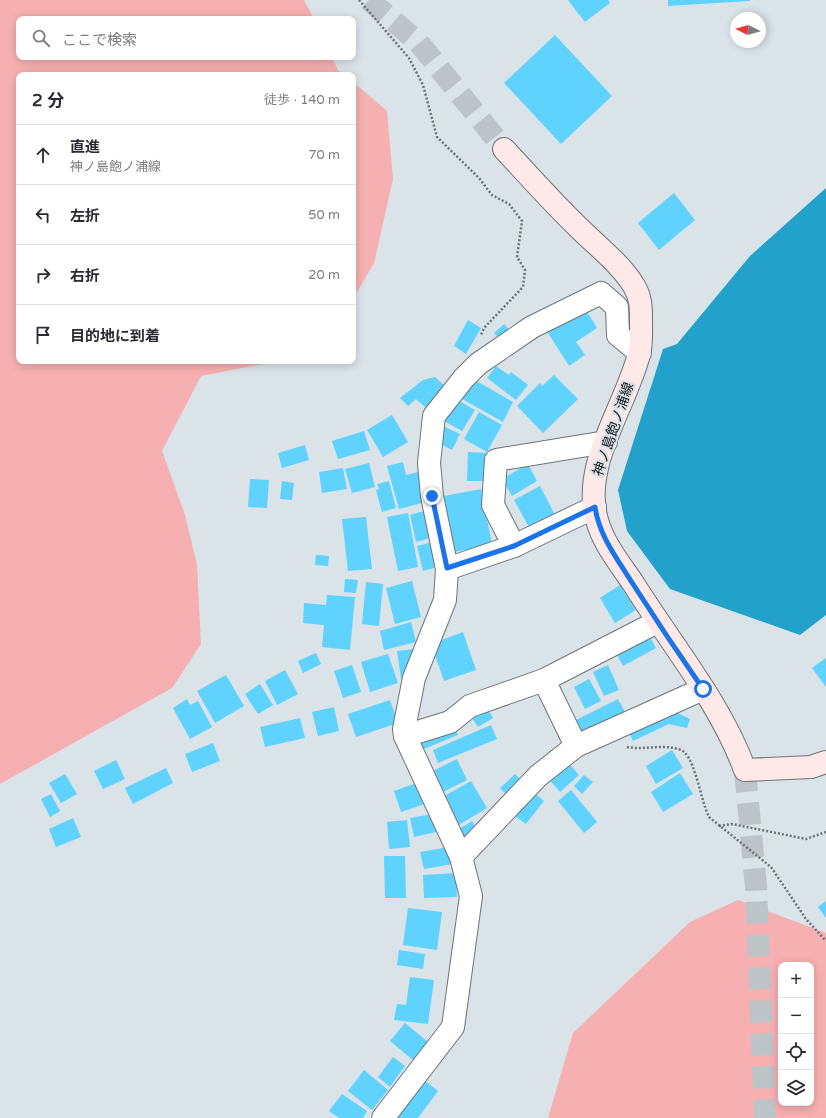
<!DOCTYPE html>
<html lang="ja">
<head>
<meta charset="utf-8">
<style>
	body { margin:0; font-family:"Varela Round","Noto Sans JP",sans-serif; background:#f7f7f7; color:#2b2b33 }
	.controls { position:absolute; right:12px; bottom:12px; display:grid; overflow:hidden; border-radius:8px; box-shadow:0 2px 10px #0003 }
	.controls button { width:36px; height:36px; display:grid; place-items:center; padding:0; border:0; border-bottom:1px solid #e1e1e2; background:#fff; color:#2b2b33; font:20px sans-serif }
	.compass { position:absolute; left:730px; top:12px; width:36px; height:36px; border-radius:50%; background:#fff; box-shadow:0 2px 10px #0003; rotate:276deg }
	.stop { position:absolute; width:12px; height:12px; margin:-9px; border:3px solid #1a73e8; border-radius:50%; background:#fff }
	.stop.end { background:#1a73e8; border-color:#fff; box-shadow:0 1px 4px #0008 }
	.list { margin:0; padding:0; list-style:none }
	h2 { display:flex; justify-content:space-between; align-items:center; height:52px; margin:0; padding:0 16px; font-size:17px }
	h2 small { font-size:13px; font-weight:400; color:#7c7c81 }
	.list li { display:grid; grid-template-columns:26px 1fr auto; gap:12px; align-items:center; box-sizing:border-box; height:60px; padding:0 16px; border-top:1px solid #e1e1e2 }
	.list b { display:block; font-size:15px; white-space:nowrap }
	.list p { margin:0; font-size:13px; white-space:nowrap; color:#7c7c81 }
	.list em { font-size:13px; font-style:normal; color:#7c7c81 }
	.icon { flex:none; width:22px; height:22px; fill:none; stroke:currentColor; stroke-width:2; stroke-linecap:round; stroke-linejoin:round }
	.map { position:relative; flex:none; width:826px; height:1118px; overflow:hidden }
	.search { position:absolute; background:#fff; box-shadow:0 2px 10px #0003; left:16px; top:16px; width:340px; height:44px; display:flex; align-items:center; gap:10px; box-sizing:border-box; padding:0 14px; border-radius:8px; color:#7c7c81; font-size:15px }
	.panel { position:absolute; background:#fff; box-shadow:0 2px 10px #0003; left:16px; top:72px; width:340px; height:292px; border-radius:8px }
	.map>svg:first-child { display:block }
	.green { fill:#f6b0b1; fill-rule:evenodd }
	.water { fill:#22a1cb }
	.building { fill:#60d2fe }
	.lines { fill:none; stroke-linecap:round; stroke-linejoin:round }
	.secondary-tunnel { stroke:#bcc4c8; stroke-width:22; stroke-dasharray:22 11; stroke-linecap:butt }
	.street-casing { stroke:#6c7478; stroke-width:24 }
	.secondary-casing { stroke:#6c7478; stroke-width:24 }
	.path { stroke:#6d7276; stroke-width:2.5; stroke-dasharray:2 2; stroke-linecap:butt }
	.street { stroke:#fff; stroke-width:22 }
	.secondary { stroke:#fee8e8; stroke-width:22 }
	.route { stroke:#1a73e8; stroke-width:5 }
	.labels { text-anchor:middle; stroke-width:4; stroke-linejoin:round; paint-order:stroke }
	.street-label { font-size:14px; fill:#111416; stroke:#dae3e8 }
</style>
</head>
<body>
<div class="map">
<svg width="826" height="1118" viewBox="0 0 826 1118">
	<rect width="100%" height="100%" fill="#dae3e8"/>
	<!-- green -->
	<g class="green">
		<polygon points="0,0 304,0 314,19 19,19 19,57 332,57 338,70 344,75 19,75 19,361 278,361 201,376 162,451 185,515 197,565 201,644 172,688 0,784"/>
		<polygon points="353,82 387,111 393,179 374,263 353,299"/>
		<path d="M738 900 826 933V1118H548L573 1033 690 922ZM781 965H811V1103H781Z"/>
	</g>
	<!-- water -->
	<polygon class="water" points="826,188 826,615 800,635 670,589 627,531 618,490 663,349 677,344 750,256"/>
	<!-- building -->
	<g class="building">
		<polygon points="568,0 608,0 610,3 585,22"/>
		<polygon points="668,0 750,0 750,1 668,6"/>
		<polygon points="555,35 612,96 561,144 504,83"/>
		<polygon points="674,193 695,220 659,250 638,223"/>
		<polygon points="586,310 597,328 576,342 585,355 569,366 545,328 561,318 565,324"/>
		<polygon points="468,320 481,328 466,354 454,346"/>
		<polygon points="504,324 512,333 503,342 494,333"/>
		<polygon points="496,366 509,375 511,372 528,385 516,400 487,378"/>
		<polygon points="554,375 578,399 543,433 517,406 540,383 542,386"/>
		<polygon points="435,377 447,388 426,408 416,399 408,406 400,398 423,380"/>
		<polygon points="473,379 513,402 503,422 462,399"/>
		<polygon points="454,398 475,410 462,431 442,420"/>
		<polygon points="479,412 502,425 487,452 464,439"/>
		<polygon points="392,415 408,442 383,457 367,430"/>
		<polygon points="441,425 460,434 452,450 433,440"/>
		<polygon points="364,431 370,450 338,459 332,441"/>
		<polygon points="305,445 309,460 282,468 278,453"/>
		<polygon points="468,452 488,453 487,481 467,481"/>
		<polygon points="403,462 406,475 422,471 430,501 399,509 387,466"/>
		<polygon points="369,463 375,487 352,493 345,469"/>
		<polygon points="528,464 537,481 512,496 502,479"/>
		<polygon points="343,468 347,489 322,493 319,472"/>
		<polygon points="250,479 269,480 267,508 248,507"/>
		<polygon points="282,481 294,483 292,500 280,499"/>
		<polygon points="389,481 396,508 382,512 376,490 379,489 377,484"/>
		<polygon points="540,486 555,515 530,529 514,500"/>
		<polygon points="481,489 492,544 455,552 444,496"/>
		<polygon points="431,509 438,536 416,542 410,515"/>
		<polygon points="408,513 418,567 398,571 387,517"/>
		<polygon points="366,517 372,569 348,571 342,519"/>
		<polygon points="440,540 445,565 423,571 417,546"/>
		<polygon points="316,555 329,556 328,566 315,565"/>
		<polygon points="345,579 358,580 356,593 344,592"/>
		<polygon points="412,581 421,617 395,624 386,588"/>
		<polygon points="366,582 383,584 379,626 362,624"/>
		<polygon points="620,585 636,610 615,623 600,598"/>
		<polygon points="327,595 355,597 350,650 322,647 324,625 303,623 304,603 326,605"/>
		<polygon points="411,622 416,642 384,650 380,631"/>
		<polygon points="646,630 656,648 623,666 613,647"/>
		<polygon points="463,632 476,670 444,681 431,644"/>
		<polygon points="414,649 412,679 401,679 397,651"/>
		<polygon points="316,653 321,664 303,673 298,661"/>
		<polygon points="388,654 398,683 370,692 361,662"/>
		<polygon points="826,658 826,687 812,668"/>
		<polygon points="352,665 361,692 343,698 334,671"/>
		<polygon points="608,665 619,690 604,696 593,672"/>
		<polygon points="285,670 298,694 277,705 265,681"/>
		<polygon points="226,675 244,706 215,723 197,691"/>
		<polygon points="589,679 601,701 585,709 574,687"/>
		<polygon points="260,684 273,705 258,714 245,694"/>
		<polygon points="187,699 190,705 198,701 212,727 190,739 173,708"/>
		<polygon points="618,699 626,714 583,735 576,720"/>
		<polygon points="390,700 398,723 356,737 348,714"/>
		<polygon points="485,704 493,718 478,727 469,713"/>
		<polygon points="334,707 339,731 318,736 312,712"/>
		<polygon points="672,710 690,719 687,728 669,724 633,741 628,730"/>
		<polygon points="300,718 305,738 265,747 260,727"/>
		<polygon points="453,722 458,735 419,751 413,739"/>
		<polygon points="491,725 497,739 438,763 433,750"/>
		<polygon points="213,743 220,761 192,772 185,754"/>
		<polygon points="672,750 683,768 656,784 646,766"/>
		<polygon points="457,759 467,780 441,793 431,772"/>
		<polygon points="116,760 125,779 103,789 94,771"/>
		<polygon points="566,760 579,775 560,792 547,777"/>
		<polygon points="166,768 173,783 133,804 125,788"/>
		<polygon points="680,773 693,794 663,812 651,792"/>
		<polygon points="65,774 77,794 61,803 49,783"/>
		<polygon points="515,774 525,784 510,798 500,788"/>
		<polygon points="584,775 593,782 582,794 574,786"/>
		<polygon points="471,781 487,808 457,826 441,798"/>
		<polygon points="417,783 425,804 401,812 394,791"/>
		<polygon points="571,790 597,822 584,833 558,801"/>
		<polygon points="533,792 544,801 526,824 515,816"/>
		<polygon points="51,794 60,811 50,817 41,799"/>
		<polygon points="438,813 441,831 414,837 410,818"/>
		<polygon points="73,818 81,837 56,847 49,829"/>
		<polygon points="407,820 410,847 389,849 387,822"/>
		<polygon points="472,821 480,834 463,844 456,831"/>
		<polygon points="449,847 452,864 424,869 420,852"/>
		<polygon points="384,856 405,856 406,898 385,898"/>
		<polygon points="456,873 457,897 424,898 423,875"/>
		<polygon points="826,901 826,918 818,907"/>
		<polygon points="408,908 442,912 437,950 403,945"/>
		<polygon points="399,950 425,954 423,969 397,965"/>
		<polygon points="410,977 434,980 428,1024 394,1020 397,1004 406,1005"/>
		<polygon points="405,1023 428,1042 413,1060 390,1041"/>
		<polygon points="393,1057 405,1066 390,1087 378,1077"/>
		<polygon points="364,1070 388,1090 372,1110 348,1091"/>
		<polygon points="419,1076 438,1091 418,1118 389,1118"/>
		<polygon points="342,1094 367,1111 363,1118 339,1118 329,1111"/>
	</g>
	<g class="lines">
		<!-- secondary-tunnel -->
		<g class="secondary-tunnel">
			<polyline points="369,0 419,43 504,149"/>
			<polyline points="745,770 756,887 765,1118"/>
		</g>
		<!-- street casing -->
		<g class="street-casing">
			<g id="street">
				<polyline points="514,546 493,505 496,460 606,442"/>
				<polyline points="447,569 514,546 595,507"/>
				<polyline points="544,680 576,746"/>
				<polyline points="405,736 450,722 470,706 544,680 657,622"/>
				<polyline points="461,857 538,776 576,746 703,689"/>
				<polyline points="383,1118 453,1027 471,896 461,857 405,736 404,729 414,678 445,600 447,569 432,496 429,463 434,416 464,378 478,364 532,327 601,293 617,307 618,335 640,353"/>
			</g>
		</g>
		<!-- secondary casing -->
		<g class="secondary-casing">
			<path id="secondary" d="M504 149C529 176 553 203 579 228 597 246 621 264 634 286 641 297 641 308 641 321 641 331 642 344 639 354 626 406 581 465 597 520 603 543 620 564 633 583 671 644 720 702 745 770L811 767 826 762"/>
		</g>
		<!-- path -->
		<g class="path">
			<polyline points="359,0 409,58 423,85 437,137 479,178 492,195 509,204 522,221 517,257 525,270 523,287 484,328 481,335"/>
			<path d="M627 747C642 750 658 745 674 748 678 749 683 750 685 753 696 764 701 801 709 817L771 867 806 919 826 941"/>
			<polyline points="719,826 732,824 806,839 826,832"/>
		</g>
		<!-- street -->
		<use href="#street" class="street"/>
		<!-- secondary -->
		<use href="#secondary" class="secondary"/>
	</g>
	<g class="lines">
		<!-- route -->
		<path class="route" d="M432 496 447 568 514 546 595 507C599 535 616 557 631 581 654 617 678 653 703 689"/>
	</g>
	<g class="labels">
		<!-- street labels -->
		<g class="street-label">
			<text transform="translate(613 429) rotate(-71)" y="5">神ノ島飽ノ浦線</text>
		</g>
	</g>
</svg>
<div class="controls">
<button>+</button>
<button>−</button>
<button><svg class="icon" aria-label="locate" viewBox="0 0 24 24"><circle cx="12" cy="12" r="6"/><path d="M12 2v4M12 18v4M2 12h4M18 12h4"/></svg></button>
<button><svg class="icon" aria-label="layers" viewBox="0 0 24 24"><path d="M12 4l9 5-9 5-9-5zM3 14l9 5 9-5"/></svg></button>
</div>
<svg class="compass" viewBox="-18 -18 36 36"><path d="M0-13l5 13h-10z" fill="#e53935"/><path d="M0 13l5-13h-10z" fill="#7c7c81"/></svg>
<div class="stop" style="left:703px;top:689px"></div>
<div class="stop end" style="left:432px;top:496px"></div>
<div class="search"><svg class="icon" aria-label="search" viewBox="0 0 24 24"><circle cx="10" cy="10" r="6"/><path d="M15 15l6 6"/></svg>ここで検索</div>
<section class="panel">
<h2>2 分<small>徒歩 · 140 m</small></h2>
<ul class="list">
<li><svg class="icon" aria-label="ahead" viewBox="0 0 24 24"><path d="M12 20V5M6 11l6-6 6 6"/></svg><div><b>直進</b><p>神ノ島飽ノ浦線</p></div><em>70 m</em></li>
<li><svg class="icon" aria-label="left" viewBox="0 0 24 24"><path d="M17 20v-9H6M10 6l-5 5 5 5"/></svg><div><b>左折</b></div><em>50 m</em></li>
<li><svg class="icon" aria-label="right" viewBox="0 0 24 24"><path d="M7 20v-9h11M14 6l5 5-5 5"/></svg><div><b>右折</b></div><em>20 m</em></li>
<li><svg class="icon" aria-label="arrive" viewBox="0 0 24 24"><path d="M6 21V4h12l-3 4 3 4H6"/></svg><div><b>目的地に到着</b></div></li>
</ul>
</section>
</div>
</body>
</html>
